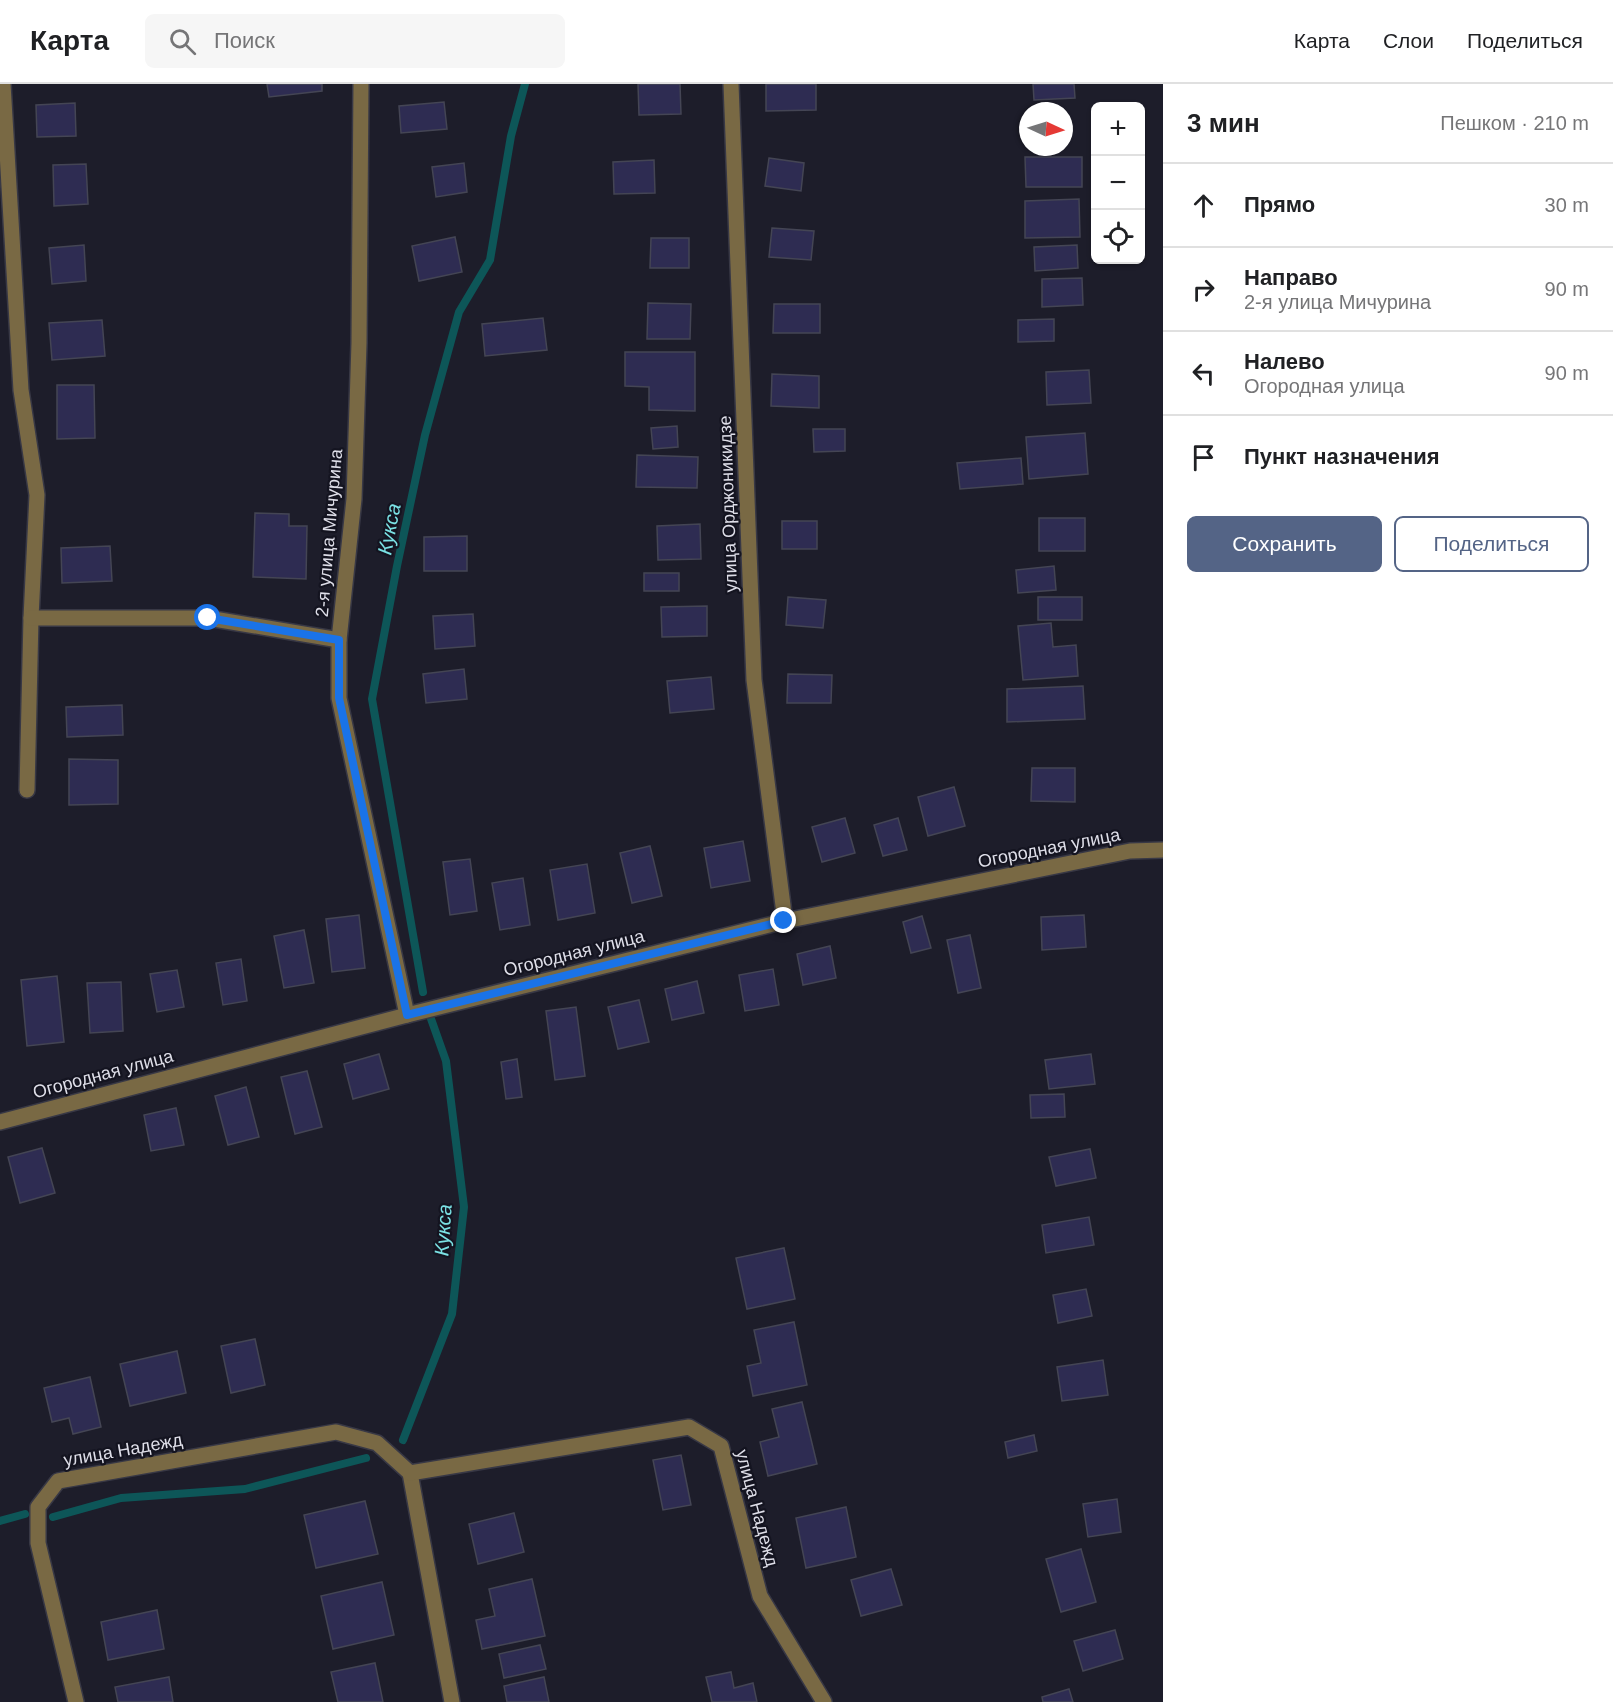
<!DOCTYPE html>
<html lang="ru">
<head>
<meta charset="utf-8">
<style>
	body { margin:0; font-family:Helvetica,sans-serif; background:#f6f6f6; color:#202124 }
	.controls { position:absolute; right:18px; top:18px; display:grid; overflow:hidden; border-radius:9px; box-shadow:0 2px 4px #0004 }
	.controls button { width:54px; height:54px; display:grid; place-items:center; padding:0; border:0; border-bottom:2px solid #e0e0e0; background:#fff; color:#202124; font:30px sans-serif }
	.compass { position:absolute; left:1019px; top:18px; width:54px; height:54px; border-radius:50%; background:#fff; box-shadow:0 2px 4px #0004; rotate:94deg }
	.stop { position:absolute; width:18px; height:18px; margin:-14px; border:4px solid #1a73e8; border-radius:50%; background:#fff }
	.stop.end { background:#1a73e8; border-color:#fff; box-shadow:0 2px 6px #0008 }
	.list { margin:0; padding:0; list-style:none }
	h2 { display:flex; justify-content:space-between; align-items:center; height:78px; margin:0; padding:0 24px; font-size:26px }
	h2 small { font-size:20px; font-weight:400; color:#757577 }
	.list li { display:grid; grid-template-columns:39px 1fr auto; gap:18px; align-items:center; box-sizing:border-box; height:84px; padding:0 24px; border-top:2px solid #e0e0e0 }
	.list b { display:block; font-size:22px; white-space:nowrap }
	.list p { margin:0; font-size:20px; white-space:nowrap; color:#757577 }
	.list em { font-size:20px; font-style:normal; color:#757577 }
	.actions { display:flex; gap:12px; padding:18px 24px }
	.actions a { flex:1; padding:14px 0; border:2px solid #546486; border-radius:9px; text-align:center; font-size:21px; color:#546486 }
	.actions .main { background:#546486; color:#fff }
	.icon { flex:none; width:33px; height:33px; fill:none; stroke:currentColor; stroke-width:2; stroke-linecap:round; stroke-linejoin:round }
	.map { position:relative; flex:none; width:1163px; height:1618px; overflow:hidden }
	header { display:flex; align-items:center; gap:36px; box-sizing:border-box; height:84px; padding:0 30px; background:#fff; border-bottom:2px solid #e0e0e0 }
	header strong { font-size:28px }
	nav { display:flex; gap:33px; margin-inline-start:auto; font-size:21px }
	.search { width:420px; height:54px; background:#f6f6f6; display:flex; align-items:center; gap:15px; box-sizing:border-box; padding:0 21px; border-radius:9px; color:#757577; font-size:22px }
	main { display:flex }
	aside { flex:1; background:#fff }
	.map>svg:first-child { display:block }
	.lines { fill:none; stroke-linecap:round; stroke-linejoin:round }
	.stream { stroke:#0d5658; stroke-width:8 }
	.building { fill:#2e2c52; stroke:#444554; stroke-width:1.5 }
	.minor-casing { stroke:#383845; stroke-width:18 }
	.minor { stroke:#796944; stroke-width:15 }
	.route { stroke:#1a73e8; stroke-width:8 }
	.labels { text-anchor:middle; stroke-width:4.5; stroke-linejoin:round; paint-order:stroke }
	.street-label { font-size:18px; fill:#dedee8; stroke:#141420 }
	.water-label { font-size:20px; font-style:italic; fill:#7be2e5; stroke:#141420 }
</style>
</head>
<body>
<header>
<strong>Карта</strong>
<div class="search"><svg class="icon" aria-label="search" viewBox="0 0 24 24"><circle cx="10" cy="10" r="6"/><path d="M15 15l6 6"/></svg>Поиск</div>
<nav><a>Карта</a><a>Слои</a><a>Поделиться</a></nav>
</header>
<main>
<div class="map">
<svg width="1163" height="1618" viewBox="0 0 1163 1618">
	<rect width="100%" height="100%" fill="#1d1d2a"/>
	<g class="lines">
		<!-- stream -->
		<g class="stream">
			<polyline points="423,908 372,615 397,482 425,351 459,228 490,176 511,52 525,0"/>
			<polyline points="403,1356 452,1230 464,1123 446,977 430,932"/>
			<polyline points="53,1433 121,1414 245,1405 366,1374"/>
			<polyline points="0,1437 25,1430"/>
		</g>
	</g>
	<!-- building -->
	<g class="building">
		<polygon points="267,0 322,0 322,7 269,13"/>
		<polygon points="638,0 680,0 681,30 639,31"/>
		<polygon points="766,0 816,0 816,26 766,27"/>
		<polygon points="1033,0 1074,0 1075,14 1034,16"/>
		<polygon points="444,18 447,45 401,49 399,22"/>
		<polygon points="75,19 76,52 37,53 36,21"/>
		<polygon points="1025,73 1082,73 1082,103 1026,103"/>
		<polygon points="769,74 804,79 801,107 765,102"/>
		<polygon points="654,76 655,109 614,110 613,78"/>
		<polygon points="464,79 467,108 436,113 432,83"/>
		<polygon points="86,80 88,120 54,122 53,81"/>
		<polygon points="1079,115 1080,153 1025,154 1025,117"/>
		<polygon points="772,144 814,147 811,176 769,173"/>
		<polygon points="455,153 462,188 419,197 412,162"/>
		<polygon points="651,154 689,154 689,184 650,184"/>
		<polygon points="84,161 86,197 52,200 49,164"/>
		<polygon points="1077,161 1078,184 1035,187 1034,163"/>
		<polygon points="1082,194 1083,221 1042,223 1042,195"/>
		<polygon points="648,219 691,220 690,255 647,255"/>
		<polygon points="774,220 820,220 820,249 773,249"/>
		<polygon points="543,234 547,266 485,272 482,240"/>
		<polygon points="1054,235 1054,257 1018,258 1018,236"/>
		<polygon points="102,236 105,272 52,276 49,239"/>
		<polygon points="625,268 695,268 695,327 649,326 649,303 625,302"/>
		<polygon points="1089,286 1091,319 1047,321 1046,288"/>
		<polygon points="772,290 819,292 819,324 771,322"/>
		<polygon points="57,301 94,301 95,354 57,355"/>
		<polygon points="677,342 678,363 653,365 651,344"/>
		<polygon points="813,345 845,345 845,367 814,368"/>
		<polygon points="1085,349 1088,390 1029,395 1026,353"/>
		<polygon points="637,371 698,373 697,404 636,403"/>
		<polygon points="1021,374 1023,400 960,405 957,379"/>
		<polygon points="255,429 289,430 289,442 307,442 306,495 253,493"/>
		<rect x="1039" y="434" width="46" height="33"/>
		<rect x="782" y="437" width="35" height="28"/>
		<polygon points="700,440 701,475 658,476 657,442"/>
		<polygon points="467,452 467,487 424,487 424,453"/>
		<polygon points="110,462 112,497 62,499 61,464"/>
		<polygon points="1054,482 1056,506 1018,509 1016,486"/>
		<rect x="644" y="489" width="35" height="18"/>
		<polygon points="788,513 826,516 823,544 786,541"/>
		<rect x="1038" y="513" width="44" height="23"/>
		<polygon points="707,522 707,552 662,553 661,523"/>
		<polygon points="473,530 475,562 435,565 433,532"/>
		<polygon points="1051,539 1053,563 1076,561 1078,592 1023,596 1018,542"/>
		<polygon points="464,585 467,615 426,619 423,590"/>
		<polygon points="788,590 832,591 831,619 787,619"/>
		<polygon points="711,593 714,625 670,629 667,597"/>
		<polygon points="1083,602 1085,635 1007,638 1007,605"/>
		<polygon points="122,621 123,651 67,653 66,623"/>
		<polygon points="69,675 118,676 118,720 69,721"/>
		<polygon points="1032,684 1075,684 1075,718 1031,717"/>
		<polygon points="954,703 965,742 928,752 918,713"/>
		<polygon points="845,734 855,769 822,778 812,743"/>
		<polygon points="898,734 907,766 883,772 874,741"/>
		<polygon points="743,757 750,797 711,804 704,764"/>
		<polygon points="650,762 662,812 632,819 620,769"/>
		<polygon points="470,775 477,827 450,831 443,778"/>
		<polygon points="587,780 595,829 558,836 550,786"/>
		<polygon points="523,794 530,841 500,846 492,799"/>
		<polygon points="359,831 365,884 332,888 326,835"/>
		<polygon points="1084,831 1086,863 1042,866 1041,833"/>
		<polygon points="922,832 931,864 911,869 903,838"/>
		<polygon points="304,846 314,899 284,904 274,852"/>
		<polygon points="970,851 981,904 958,909 947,856"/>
		<polygon points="830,862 836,894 803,901 797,870"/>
		<polygon points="241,875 247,917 223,921 216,879"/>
		<polygon points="773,885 779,921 745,927 739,891"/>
		<polygon points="177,886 184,923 157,928 150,890"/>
		<polygon points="57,892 64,958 27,962 21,896"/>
		<polygon points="697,897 704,929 672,936 665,905"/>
		<polygon points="121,898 123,947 90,949 87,899"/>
		<polygon points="639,916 649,958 618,965 608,923"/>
		<polygon points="576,923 585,992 555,996 546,927"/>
		<polygon points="379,970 389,1005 353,1015 344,980"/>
		<polygon points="1091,970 1095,1000 1049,1005 1045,976"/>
		<polygon points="517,975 522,1013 506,1015 501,978"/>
		<polygon points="307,987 322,1043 295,1050 281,993"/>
		<polygon points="246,1003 259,1053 228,1061 215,1012"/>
		<polygon points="1064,1010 1065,1033 1031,1034 1030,1011"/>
		<polygon points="176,1024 184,1061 151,1067 144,1031"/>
		<polygon points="42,1064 55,1109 20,1119 8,1073"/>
		<polygon points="1090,1065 1096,1094 1056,1102 1049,1073"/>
		<polygon points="1089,1133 1094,1161 1046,1169 1042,1141"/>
		<polygon points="784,1164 795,1215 747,1225 736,1174"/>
		<polygon points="1086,1205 1092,1232 1058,1239 1053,1211"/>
		<polygon points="794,1238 807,1301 753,1312 747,1282 761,1279 754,1246"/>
		<polygon points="255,1255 265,1301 231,1309 221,1262"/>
		<polygon points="177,1267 186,1309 130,1322 120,1280"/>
		<polygon points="1103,1276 1108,1311 1062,1317 1057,1283"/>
		<polygon points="90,1293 101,1343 73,1350 69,1334 52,1338 44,1304"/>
		<polygon points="802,1318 817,1380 768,1392 760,1358 779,1353 772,1325"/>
		<polygon points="1034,1351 1037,1367 1008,1374 1005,1358"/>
		<polygon points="681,1371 691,1421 663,1426 653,1376"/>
		<polygon points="1117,1415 1121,1448 1088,1453 1083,1420"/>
		<polygon points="365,1417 378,1470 316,1484 304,1431"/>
		<polygon points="846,1423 856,1473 806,1484 796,1434"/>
		<polygon points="514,1429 524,1468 478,1480 469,1440"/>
		<polygon points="1081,1465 1096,1518 1061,1528 1046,1475"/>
		<polygon points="891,1485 902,1521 861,1532 851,1496"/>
		<polygon points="532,1495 545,1552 482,1565 476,1536 495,1532 489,1505"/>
		<polygon points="382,1498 394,1551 333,1565 321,1512"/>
		<polygon points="157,1526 164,1565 108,1576 101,1538"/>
		<polygon points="1115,1546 1123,1575 1083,1587 1074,1557"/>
		<polygon points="540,1561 546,1585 504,1594 499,1570"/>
		<polygon points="375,1579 383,1618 338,1618 331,1588"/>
		<polygon points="731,1588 734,1604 753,1599 757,1618 712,1618 706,1593"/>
		<polygon points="169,1593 173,1618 118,1618 115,1603"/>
		<polygon points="544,1593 549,1618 507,1618 504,1602"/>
		<polygon points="1069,1605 1073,1618 1043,1618 1042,1613"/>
	</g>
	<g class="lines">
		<!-- minor casing -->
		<g class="minor-casing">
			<g id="minor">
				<polyline points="3,0 21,306 37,411 31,534 27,706"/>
				<polyline points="361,0 359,259 354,415 339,556 339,614 407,931"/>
				<polyline points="731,0 754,596 785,837"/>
				<polyline points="31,534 208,534 339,556"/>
				<polyline points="0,1038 407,931 785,837 1130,767 1163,766"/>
				<polyline points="410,1389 452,1618"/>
				<polyline points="76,1618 38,1459 38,1423 58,1397 336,1348 377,1359 410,1389 689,1343 721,1362 760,1512 824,1618"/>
			</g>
		</g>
		<!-- minor -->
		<use href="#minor" class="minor"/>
	</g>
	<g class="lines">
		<!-- route -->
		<polyline class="route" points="208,534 339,556 339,614 407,931 784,837"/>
	</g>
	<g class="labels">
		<!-- street labels -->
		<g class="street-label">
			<text transform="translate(728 420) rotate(-92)" y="6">улица Орджоникидзе</text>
			<text transform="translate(329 449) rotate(-85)" y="6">2-я улица Мичурина</text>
			<text transform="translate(1049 764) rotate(-11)" y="6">Огородная улица</text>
			<text transform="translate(574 869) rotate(-14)" y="6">Огородная улица</text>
			<text transform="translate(103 990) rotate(-15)" y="6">Огородная улица</text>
			<text transform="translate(123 1366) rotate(-10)" y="6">улица Надежд</text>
			<text transform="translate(757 1424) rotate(75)" y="6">улица Надежд</text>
		</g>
		<!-- water labels -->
		<g class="water-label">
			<text transform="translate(389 445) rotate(-79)" y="7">Кукса</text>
			<text transform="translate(443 1146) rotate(-86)" y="7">Кукса</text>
		</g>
	</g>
</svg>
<div class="controls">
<button>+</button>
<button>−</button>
<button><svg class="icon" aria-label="locate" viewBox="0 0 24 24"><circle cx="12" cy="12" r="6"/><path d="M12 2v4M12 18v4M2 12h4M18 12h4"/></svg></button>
</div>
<svg class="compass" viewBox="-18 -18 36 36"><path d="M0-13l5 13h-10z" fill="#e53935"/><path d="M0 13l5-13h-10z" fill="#757577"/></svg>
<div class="stop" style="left:208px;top:534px"></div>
<div class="stop end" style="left:784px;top:837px"></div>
</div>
<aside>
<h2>3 мин<small>Пешком · 210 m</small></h2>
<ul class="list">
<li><svg class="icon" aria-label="ahead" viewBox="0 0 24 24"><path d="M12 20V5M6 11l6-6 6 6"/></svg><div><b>Прямо</b></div><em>30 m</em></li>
<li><svg class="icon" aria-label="right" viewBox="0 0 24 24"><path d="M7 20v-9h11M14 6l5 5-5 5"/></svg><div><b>Направо</b><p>2-я улица Мичурина</p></div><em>90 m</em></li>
<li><svg class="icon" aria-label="left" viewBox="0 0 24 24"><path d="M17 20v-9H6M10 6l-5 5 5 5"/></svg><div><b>Налево</b><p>Огородная улица</p></div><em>90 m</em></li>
<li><svg class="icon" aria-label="arrive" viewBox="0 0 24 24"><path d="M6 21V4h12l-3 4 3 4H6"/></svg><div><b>Пункт назначения</b></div></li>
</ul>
<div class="actions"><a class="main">Сохранить</a><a>Поделиться</a></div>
</aside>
</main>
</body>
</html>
